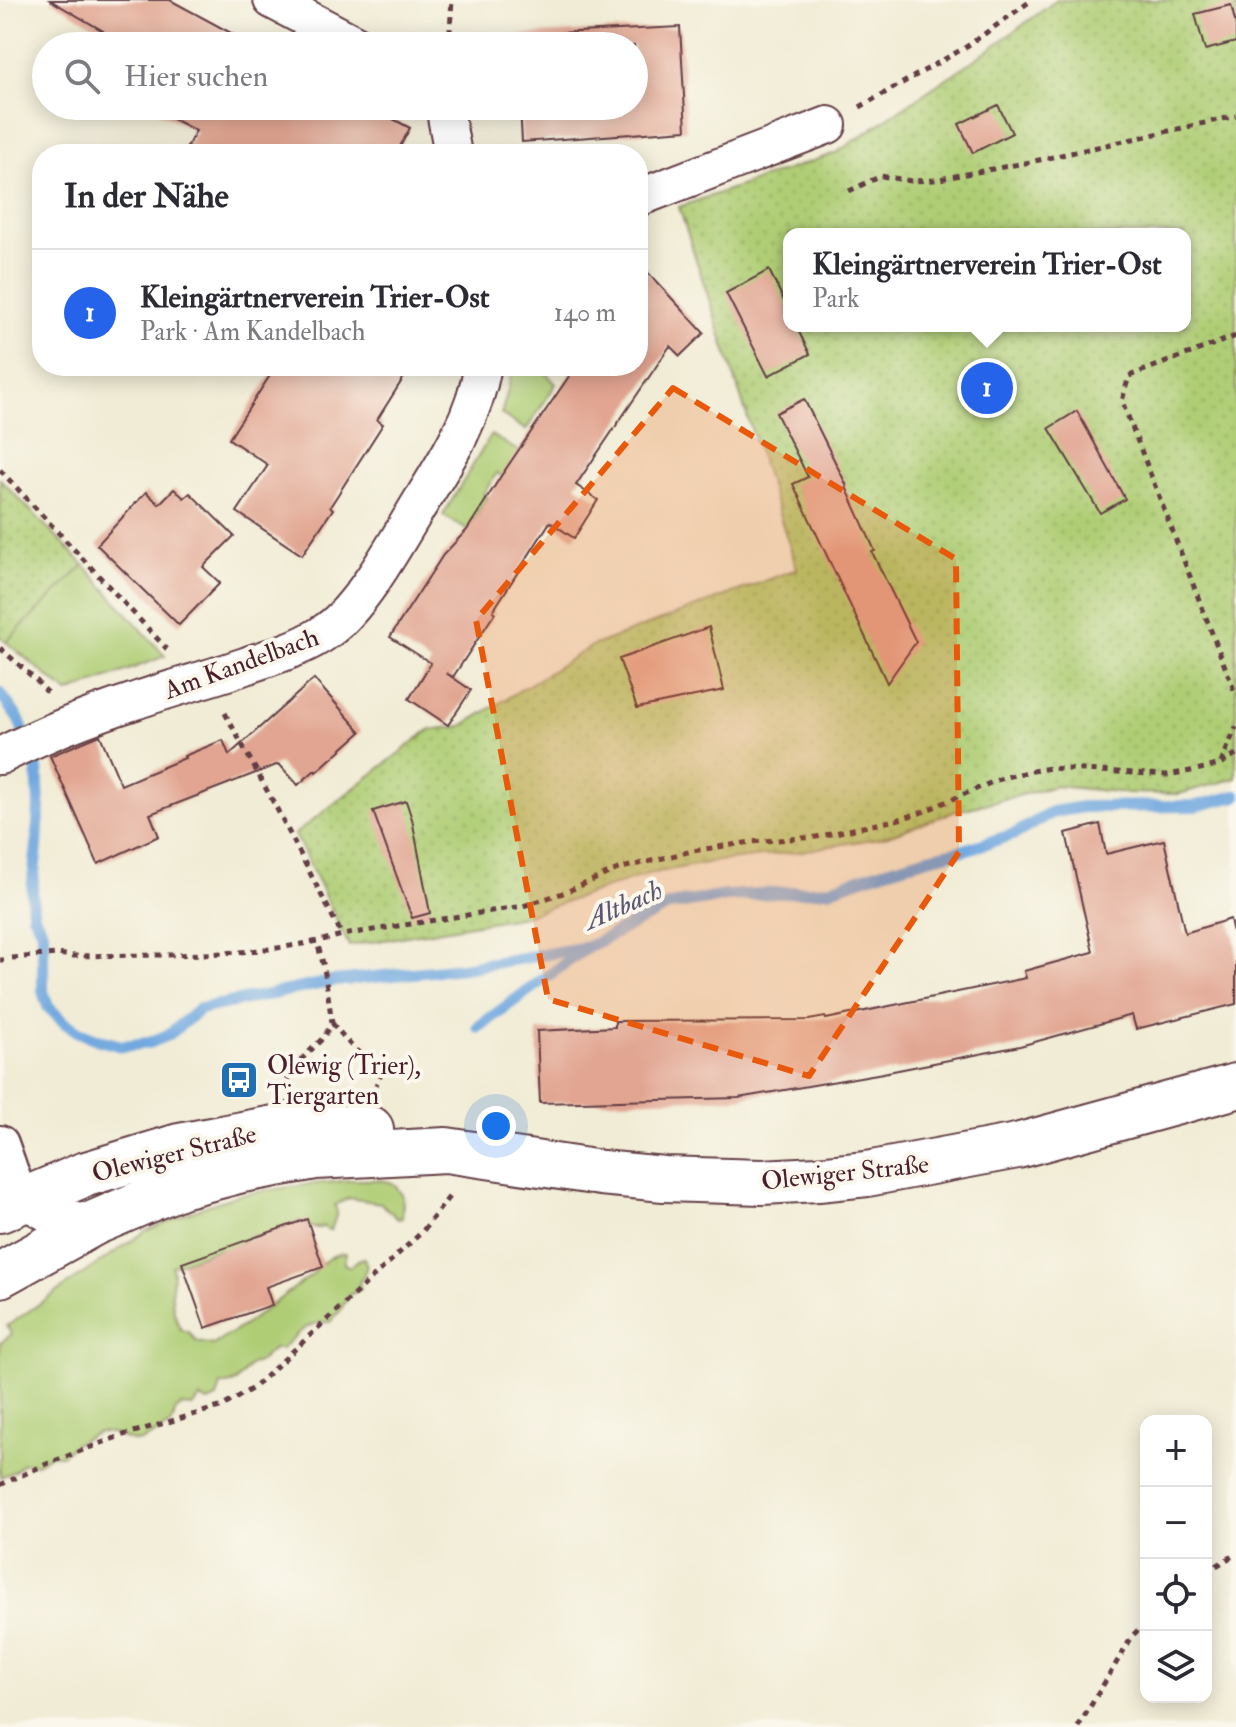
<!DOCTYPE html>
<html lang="de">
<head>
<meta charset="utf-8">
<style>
	body { margin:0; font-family:"IM FELL Double Pica",serif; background:#f2f2f3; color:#2b2b33 }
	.controls { position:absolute; right:24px; bottom:24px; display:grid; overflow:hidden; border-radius:16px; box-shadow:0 4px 20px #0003 }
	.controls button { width:72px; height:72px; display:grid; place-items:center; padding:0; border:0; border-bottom:2px solid #e1e1e2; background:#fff; color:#2b2b33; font:40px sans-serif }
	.you { position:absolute; left:496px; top:1126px; width:28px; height:28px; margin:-20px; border:6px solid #fff; border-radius:50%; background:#1a73e8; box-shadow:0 0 0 12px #1a73e833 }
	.badge { display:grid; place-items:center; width:52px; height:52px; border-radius:50%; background:#2563eb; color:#fff; font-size:26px; font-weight:700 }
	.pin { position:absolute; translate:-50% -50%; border:4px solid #fff; box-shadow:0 2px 8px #0006 }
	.popup { position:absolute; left:783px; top:228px; width:408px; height:104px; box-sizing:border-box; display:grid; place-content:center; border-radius:16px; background:#fff; filter:drop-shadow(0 2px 6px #0005); font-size:26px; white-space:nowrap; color:#7c7c81 }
	.popup b { font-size:30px; color:#2b2b33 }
	.popup::after { content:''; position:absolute; left:50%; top:100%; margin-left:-16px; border:16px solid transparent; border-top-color:#fff }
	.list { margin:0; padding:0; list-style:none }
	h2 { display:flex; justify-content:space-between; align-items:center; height:104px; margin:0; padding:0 32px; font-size:34px }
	h2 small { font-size:26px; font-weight:400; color:#7c7c81 }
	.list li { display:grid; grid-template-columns:52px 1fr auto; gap:24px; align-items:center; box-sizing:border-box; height:128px; padding:0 32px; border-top:2px solid #e1e1e2 }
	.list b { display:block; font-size:30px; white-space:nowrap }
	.list p { margin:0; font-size:26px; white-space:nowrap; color:#7c7c81 }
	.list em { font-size:26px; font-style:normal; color:#7c7c81 }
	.icon { flex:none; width:44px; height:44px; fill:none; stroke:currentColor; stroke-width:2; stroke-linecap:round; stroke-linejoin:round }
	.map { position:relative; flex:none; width:1236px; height:1727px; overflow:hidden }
	.search { position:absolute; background:#fff; box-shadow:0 4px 20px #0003; left:32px; top:32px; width:616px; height:88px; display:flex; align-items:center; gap:20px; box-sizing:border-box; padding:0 28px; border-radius:44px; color:#7c7c81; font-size:30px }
	.panel { position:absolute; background:#fff; box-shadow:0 4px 20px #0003; left:32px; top:144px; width:616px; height:232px; border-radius:32px }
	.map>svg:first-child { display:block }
	.green { fill:#afcd74; stroke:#7c7650; stroke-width:2 }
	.garden { fill:url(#garden-dots); stroke:#7c7650; stroke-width:2; fill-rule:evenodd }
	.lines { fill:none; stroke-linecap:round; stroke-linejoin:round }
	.stream { stroke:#71a8df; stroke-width:12 }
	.building { fill:#e1a591 }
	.street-casing { stroke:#633e44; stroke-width:40 }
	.secondary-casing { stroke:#633e44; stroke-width:48 }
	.path { stroke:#633e44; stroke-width:5; stroke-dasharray:6 6; stroke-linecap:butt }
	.street { stroke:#fff; stroke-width:36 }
	.secondary { stroke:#fff; stroke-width:44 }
	.marked { fill:#e8590c; fill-opacity:0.2; stroke:#e8590c; stroke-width:6; stroke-dasharray:16 10; stroke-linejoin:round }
	.labels { text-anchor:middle; stroke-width:8; stroke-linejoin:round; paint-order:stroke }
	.street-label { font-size:26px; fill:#4a1f2b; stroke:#fbf7ec }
	.poi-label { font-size:26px; fill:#4a1f2b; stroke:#fbf7ec; text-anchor:start }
	.water-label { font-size:28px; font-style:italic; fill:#5a5673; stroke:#fbf7ec }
</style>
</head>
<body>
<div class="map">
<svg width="1236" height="1727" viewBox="0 0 1236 1727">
	<defs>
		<pattern id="garden-dots" width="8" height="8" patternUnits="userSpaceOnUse" patternTransform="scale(2)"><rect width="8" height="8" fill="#afcd74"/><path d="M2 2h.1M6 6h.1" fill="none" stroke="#98b065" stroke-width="1.8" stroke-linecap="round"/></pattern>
	</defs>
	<rect width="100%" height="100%" fill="#fbf7ec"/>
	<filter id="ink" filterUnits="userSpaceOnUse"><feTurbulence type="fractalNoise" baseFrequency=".0125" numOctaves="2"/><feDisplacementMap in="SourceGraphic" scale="16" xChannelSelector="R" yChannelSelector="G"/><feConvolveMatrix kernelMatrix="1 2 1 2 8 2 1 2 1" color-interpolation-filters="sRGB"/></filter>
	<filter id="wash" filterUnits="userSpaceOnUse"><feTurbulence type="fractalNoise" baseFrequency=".006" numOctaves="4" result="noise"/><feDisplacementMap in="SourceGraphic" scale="32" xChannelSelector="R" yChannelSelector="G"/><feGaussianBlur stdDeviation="1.8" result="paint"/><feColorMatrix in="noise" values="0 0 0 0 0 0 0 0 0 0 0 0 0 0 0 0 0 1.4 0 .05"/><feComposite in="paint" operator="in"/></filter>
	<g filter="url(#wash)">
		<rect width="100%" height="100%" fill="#f1ecd5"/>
		<!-- green -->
		<g class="green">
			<polygon points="512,366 540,366 556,384 526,430 501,414 509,387"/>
			<polygon points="491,435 568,480 513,484 497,473 483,494 487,497 467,530 443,515"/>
			<polygon points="84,565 165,656 68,693 6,642"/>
			<path d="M354 1180H378L390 1182 394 1184 403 1196 402 1218 398 1219 381 1203 349 1198 335 1205 337 1213 331 1230H328C317 1223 328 1228 316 1228 309 1228 305 1220 298 1221 296 1222 295 1224 293 1225 281 1231 263 1237 250 1236L231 1249 212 1251 172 1266C174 1278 171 1287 172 1298 172 1309 176 1319 181 1330L189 1332 197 1342 213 1345 246 1324 313 1274C321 1263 332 1253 346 1253L344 1264 350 1267 358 1260 364 1258 367 1266 362 1279 359 1282 361 1289 349 1295 340 1311 330 1322C305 1322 298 1334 281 1349H273L259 1362 251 1364 236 1382 221 1385 217 1398 208 1402 200 1398 193 1407 181 1406 176 1410 171 1425 142 1441 135 1442 110 1433 98 1432 76 1443 62 1455H51L37 1464 23 1463 15 1471 0 1477V1343L12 1334 7 1326 146 1231 192 1211 238 1195 303 1185Z"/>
		</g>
		<!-- garden -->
		<g class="garden">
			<path d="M1057 0H1236V778L1179 794 1127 793 1056 786 953 812 885 837 796 852 711 862 648 874 524 916 349 946 295 834 429 730 462 726 592 646 797 569 679 207 836 153 990 49ZM789 234H1185V326H789Z"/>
			<polygon points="0,479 84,565 6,642 0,637"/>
		</g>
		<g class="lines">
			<!-- stream -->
			<g class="stream">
				<polyline points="0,693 19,720 37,768 39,804 37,846 32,890 33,914 43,933 43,991 48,1007 65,1023 79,1032 99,1040 122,1046 149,1043 168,1035 200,1009 334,981 463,968 588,947 670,905 726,896 828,890 877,873 928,858 964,850 1015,834 1053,812 1083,807 1196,806 1236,796"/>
				<polyline points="478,1027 585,949"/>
			</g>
		</g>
		<g id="blocks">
			<!-- building -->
			<g class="building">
				<polygon points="50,0 170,0 255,46 95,46 103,31"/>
				<polygon points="1231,5 1236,25 1236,42 1205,50 1195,14"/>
				<polygon points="680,27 686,130 522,142 520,106 634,106 634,46 516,46 516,35"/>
				<polygon points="998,105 1012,133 973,153 959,124"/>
				<polygon points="148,106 369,106 410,128 396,154 183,154 196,131"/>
				<polygon points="638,262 704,333 680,356 670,346 576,485 598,500 574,538 550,522 493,611 495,613 453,677 446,673 471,690 448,725 409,699 431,663 390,637 443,555 467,530 501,476 576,366 638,366"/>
				<polygon points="769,270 789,311 789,326 796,326 810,354 768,376 726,293"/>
				<polygon points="276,366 411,366 377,420 383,424 330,507 333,509 302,555 237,512 268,465 229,439"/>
				<polygon points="804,399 847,486 846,487 875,551 872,552 916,642 887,683 793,484 808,477 776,413"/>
				<polygon points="1077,411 1125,499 1100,513 1049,428"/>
				<polygon points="174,489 184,498 190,493 234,536 203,567 220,583 179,625 97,545 146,492 159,504"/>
				<polygon points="709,627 724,690 637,708 619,659"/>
				<polygon points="314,679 361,732 316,772 315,770 298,785 279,764 150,814 159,836 98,864 50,756 100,735 121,785 185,758 184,756 223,740 229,755"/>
				<polygon points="406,801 412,819 430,913 412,918 373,811"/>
				<polygon points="1100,824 1106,854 1164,840 1185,933 1230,919 1236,947 1236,1004 1136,1029 1132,1015 1020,1046 883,1073 738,1098 540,1103 537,1031 615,1027 615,1021 809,1020 825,1017 826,1019 1026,978 1024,971 1093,952 1066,833"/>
				<polygon points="307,1219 323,1267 266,1287 272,1305 205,1328 182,1263"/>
			</g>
		</g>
	</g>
	<g filter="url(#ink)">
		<use href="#blocks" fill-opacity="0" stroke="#633e44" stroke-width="2"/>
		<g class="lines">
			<!-- street casing -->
			<g class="street-casing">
				<g id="street">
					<polyline points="272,0 359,46"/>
					<polyline points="444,106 453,154"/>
					<polyline points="638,198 828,125"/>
					<path d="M0 756C43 734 89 716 135 701 171 688 208 679 245 666 273 656 304 648 328 630 360 608 396 543 417 508 446 461 473 421 483 366"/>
					<polyline points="0,1144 13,1181 23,1199 53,1216 94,1223"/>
				</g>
			</g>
			<!-- secondary casing -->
			<g class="secondary-casing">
				<g id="secondary">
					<polyline points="0,1210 83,1175 179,1146 290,1125 371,1129"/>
					<polyline points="0,1275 94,1223 181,1186 242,1170 315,1157 446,1150 601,1173 664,1179 762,1182 818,1179 867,1174 1017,1146 1236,1086"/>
				</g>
			</g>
			<!-- path -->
			<g class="path">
				<polyline points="449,46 452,0"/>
				<polyline points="860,107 966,47 1032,0"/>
				<polyline points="849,191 881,176 911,181 934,180 1030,162 1236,116"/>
				<polyline points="1236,336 1129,376 1122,401 1236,695"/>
				<polyline points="0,470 167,649"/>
				<polyline points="0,648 35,679 47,692"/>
				<polyline points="225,713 277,809 342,935"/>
				<polyline points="1221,763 1236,727"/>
				<path d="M12 958 56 954 74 956C163 954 255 959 342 935L523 906 566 892 618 869 692 851 751 842 816 837 896 820 920 813 1002 778 1027 772 1050 768 1167 775 1196 770 1221 764 1236 754"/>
				<polyline points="0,960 4,960"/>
				<polyline points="332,1023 354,1049 383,1069 376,1085"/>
				<polyline points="287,1080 298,1063 324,1037 332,1023 324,967 317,942"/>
				<polyline points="0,1485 49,1463 120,1436 223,1406 253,1388 422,1232 452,1193"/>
				<polyline points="1206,1572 1236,1554"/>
				<polyline points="1078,1727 1133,1635 1146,1622"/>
			</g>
			<!-- street -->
			<use href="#street" class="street"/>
			<!-- secondary -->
			<use href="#secondary" class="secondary"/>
		</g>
	</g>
	<!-- marked area -->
	<path class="marked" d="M673 388 956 559 959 852 809 1076 548 999 476 620Z"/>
	<!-- icons -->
	<defs>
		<g id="bus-square" transform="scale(2)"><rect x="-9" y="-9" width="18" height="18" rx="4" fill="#1f6fb2" stroke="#fbf7ec"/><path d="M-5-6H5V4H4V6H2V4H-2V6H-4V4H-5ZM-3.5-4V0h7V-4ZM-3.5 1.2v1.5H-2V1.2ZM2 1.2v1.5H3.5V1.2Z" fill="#fff"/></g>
	</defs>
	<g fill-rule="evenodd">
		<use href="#bus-square" x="239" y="1080"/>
	</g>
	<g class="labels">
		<!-- street labels -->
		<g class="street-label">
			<text transform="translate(241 663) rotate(-20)" y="9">Am Kandelbach</text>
			<text transform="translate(174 1153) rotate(-14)" y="9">Olewiger Straße</text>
			<text transform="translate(845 1172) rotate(-6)" y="9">Olewiger Straße</text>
		</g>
		<!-- poi labels -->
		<g class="poi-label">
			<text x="267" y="1074">Olewig (Trier),<tspan x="267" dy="30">Tiergarten</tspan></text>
		</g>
		<!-- water labels -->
		<g class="water-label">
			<text transform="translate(623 904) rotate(-24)" y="10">Altbach</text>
		</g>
	</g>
</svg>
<div class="controls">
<button>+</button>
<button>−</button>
<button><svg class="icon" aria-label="locate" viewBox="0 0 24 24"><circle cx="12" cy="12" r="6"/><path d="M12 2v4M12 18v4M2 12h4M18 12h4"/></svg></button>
<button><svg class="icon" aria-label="layers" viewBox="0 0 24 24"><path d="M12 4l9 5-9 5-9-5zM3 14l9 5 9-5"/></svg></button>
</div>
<div class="you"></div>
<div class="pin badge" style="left:987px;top:388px">1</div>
<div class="popup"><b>Kleingärtnerverein Trier-Ost</b>Park</div>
<div class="search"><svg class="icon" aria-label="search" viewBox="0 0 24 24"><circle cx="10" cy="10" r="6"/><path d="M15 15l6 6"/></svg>Hier suchen</div>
<section class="panel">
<h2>In der Nähe<small></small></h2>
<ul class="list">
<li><span class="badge">1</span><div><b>Kleingärtnerverein Trier-Ost</b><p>Park · Am Kandelbach</p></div><em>140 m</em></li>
</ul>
</section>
</div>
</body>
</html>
